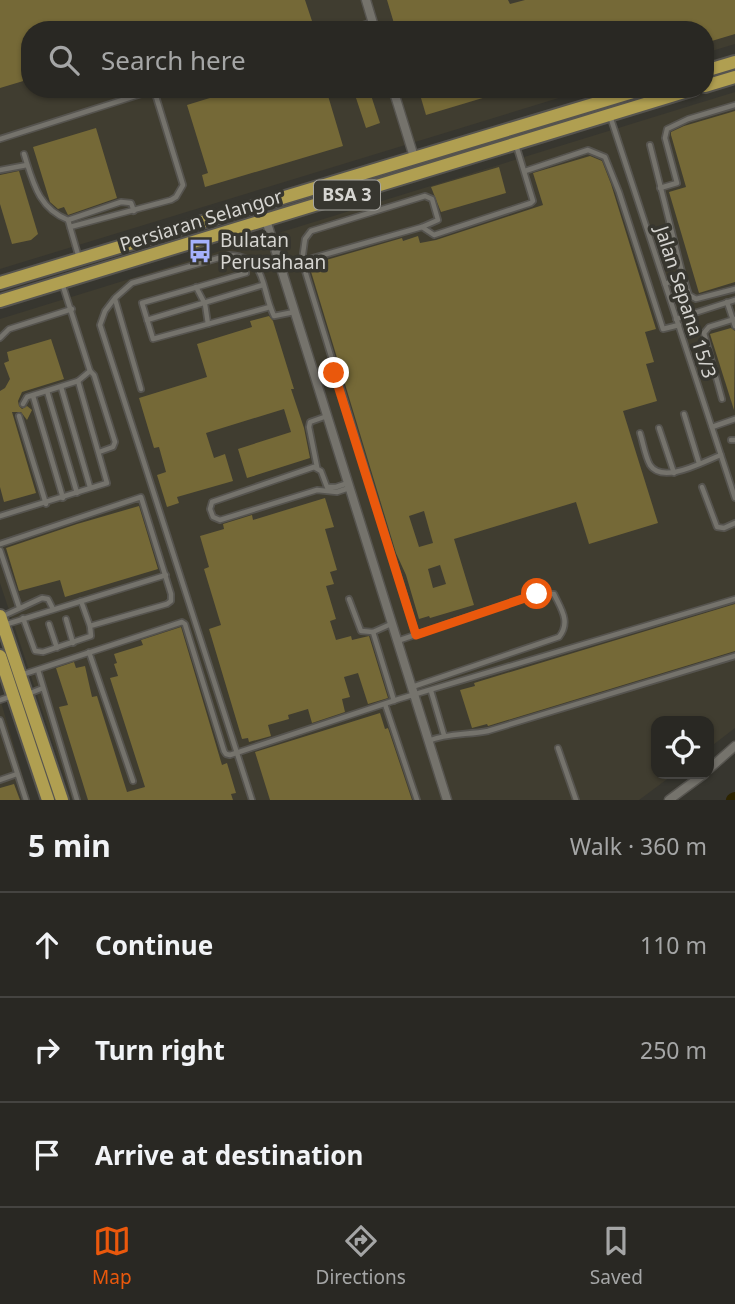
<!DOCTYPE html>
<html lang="en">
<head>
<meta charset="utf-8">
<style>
	body { margin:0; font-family:"Noto Sans",sans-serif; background:#353430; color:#f1f3f6 }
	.controls { position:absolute; right:21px; bottom:21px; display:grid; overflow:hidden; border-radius:14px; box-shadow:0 2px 5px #0004 }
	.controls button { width:63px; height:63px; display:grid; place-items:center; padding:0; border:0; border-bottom:2px solid #454441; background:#292823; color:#f1f3f6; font:35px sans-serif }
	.stop { position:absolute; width:21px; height:21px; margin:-16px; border:5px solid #ea580c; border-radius:50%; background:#fff }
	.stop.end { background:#ea580c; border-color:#fff; box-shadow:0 2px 7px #0008 }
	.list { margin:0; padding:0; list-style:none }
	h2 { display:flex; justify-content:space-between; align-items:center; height:91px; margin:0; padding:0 28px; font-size:30px }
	h2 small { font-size:23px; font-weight:400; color:#a5a6a6 }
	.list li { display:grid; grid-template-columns:46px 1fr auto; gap:21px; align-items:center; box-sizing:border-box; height:105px; padding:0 28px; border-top:2px solid #454441 }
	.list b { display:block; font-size:26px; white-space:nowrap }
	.list em { font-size:23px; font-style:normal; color:#a5a6a6 }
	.icon { flex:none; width:38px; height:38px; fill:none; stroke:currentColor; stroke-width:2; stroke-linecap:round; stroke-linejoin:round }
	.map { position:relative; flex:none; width:735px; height:800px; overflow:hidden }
	.search { position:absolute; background:#292823; box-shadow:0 2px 5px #0004; left:21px; right:21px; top:21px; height:77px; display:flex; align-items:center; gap:18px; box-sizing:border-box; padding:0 24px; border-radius:28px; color:#a5a6a6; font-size:26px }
	.sheet { height:406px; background:#292823 }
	nav { display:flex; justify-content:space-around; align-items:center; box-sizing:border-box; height:98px; border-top:2px solid #454441; background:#292823; font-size:19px; color:#a5a6a6 }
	nav a { display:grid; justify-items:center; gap:4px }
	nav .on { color:#ea580c }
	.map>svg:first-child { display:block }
	.built { fill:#403d30 }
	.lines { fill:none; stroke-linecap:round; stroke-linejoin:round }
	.river { stroke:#2d2400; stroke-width:14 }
	.building { fill:#756937; fill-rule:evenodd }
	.lane-casing { stroke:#56544f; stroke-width:8 }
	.street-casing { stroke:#56544f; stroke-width:11 }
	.primary-casing { stroke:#56544f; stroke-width:16 }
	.lane { stroke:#75736c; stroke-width:4.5 }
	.street { stroke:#75736c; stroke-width:8 }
	.primary { stroke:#b09f51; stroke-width:12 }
	.route { stroke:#ea580c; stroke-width:9 }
	.labels { text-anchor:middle; stroke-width:7; stroke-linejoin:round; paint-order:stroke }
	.shield { fill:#37362f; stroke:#a6a5a0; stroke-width:2 }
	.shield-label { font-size:18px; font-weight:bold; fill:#d6d5d1 }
	.street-label { font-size:19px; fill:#d6d5d1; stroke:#37362f }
	.poi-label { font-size:19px; fill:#d6d5d1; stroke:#37362f; text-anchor:start }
</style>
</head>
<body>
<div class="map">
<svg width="735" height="800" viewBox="0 0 735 800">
	<rect width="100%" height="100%" fill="#37362f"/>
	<!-- built -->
	<g class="built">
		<polygon points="0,0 735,0 735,44 705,53 705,30 30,30 30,89 588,89 0,269"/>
		<polygon points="735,92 735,728 709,748 709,721 656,721 656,774 674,774 639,800 72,800 0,583 0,319"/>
		<polygon points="0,699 30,800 0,800"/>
	</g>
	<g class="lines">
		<!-- river -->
		<polyline class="river" points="733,800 735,799"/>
	</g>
	<!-- building -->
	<g class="building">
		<polygon points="0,0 305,0 312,21 285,30 30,30 30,79 0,88"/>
		<polygon points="387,0 508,0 510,4 525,0 735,0 735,34 705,43 705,30 396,30"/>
		<polygon points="239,89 326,89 343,146 205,187 202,175 208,173 187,105"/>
		<polygon points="353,89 369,89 380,123 366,128"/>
		<polygon points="449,89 506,89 506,91 426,115 421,98"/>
		<polygon points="735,111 735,282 699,293 669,192 686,187 671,135 671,132 684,126"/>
		<polygon points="96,128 117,198 68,215 64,207 58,209 50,202 33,147"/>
		<path d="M590 156 602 161 611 184 656 329 645 332 654 362 646 364 657 401 623 411 658 523 589 544 576 502 454 539 474 605 430 618 429 616 419 619 406 575 396 553 309 265 402 238 403 241 418 236 420 243 436 240 543 205 533 173ZM424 511 433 543 419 547 409 516ZM440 565 446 584 433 588 428 569Z"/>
		<polygon points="499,167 506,193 441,212 431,187"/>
		<polygon points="19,171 38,234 31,240 12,244 0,204 0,175"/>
		<polygon points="269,316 273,321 294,389 291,389 304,428 310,458 247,478 238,449 291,432 284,409 206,433 214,458 225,454 233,481 177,497 179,503 167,507 157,475 166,472 159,447 154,448 139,398 207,377 197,344 252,327 250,321"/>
		<polygon points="731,328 735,331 734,410 710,334"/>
		<polygon points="51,339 64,379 22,392 18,401 19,406 22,409 27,406 32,410 27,420 21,412 12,412 36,493 4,502 0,487 0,391 5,388 10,379 4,363 9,361 7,352"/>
		<polygon points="325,498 334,527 325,529 337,570 330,572 334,584 326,586 336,619 330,621 336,640 351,636 352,640 369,636 388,698 368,704 358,673 344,677 350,697 342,699 345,712 312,723 308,709 288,715 289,719 268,725 271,736 249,742 248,738 242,739 209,629 221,625 204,569 209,567 200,536 224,529 223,524 252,515 253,520"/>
		<polygon points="139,506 158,569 65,597 60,580 19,591 6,548 77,524"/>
		<polygon points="735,604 735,651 488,726 487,724 472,728 460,690 475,686 474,683"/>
		<polygon points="181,627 222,765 227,763 236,793 231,794 233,800 88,800 59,707 68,705 56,668 74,662 76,668 85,666 92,697 97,696 127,792 145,787 110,678 118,676 114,664 117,663 114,654 143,645 141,640"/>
		<polygon points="380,713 385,729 388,728 412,800 270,800 255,752"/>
		<polygon points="14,784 20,800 0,800 0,788"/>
	</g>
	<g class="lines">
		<!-- lane casing -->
		<g class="lane-casing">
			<g id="lane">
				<polyline points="347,30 372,22"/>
				<polyline points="396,94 412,89"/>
				<polyline points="610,116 735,498"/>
				<polyline points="0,139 157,89"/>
				<polyline points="650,145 683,276"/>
				<path d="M24 154C33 182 38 208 68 220L79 258"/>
				<polyline points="0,170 27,165"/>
				<polyline points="525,171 588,150 605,157 619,192 663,329 679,325"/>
				<polyline points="660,188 677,183 665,138 667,129 688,119 735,105"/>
				<polyline points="68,220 121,202 131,203 134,211"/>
				<polyline points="70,227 171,200 176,197 183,185 154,90"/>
				<polyline points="422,227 434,235 531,203 533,201 516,145"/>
				<polyline points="281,267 422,227 438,220 432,199 425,196 311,231 305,239 302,261 416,635"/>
				<polyline points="246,273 142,303 153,339 270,307"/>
				<polyline points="665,284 683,276 689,295 696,299 735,289"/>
				<polyline points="196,287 205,304 208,324"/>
				<polyline points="115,299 141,389"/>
				<polyline points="727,302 735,326"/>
				<polyline points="676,319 735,300"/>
				<polyline points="147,320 263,285"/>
				<polyline points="0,338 9,329 72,309"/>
				<polyline points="90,371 94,375 115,442 113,447 99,452"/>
				<polyline points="61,387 90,487"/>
				<polyline points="47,391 77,493"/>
				<polyline points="33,396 63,498"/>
				<polyline points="722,399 704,333 709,327 735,319"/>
				<polyline points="23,404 27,397 78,381 90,371 62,283"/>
				<polyline points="684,414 699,463"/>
				<polyline points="19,416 46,504"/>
				<polyline points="712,427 735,419"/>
				<polyline points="659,428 674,473"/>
				<path d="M640 433C643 442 645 456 650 465 663 485 704 461 721 455"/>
				<polyline points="731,440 735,440"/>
				<polyline points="317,467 309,427 310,422 327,416"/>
				<polyline points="348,483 336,487 327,487 321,471 314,467 212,502 210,509 213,517 220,520 317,490 337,492 349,488"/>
				<polyline points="702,487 717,527 724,528 735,523"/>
				<polyline points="0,516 107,483 78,381"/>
				<polyline points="0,544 141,497 171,594 171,601 167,604 90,626 91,636 43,652 35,651 23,618"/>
				<polyline points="0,550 19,607"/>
				<polyline points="349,599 361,631 373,632 391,624"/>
				<polyline points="81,601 90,626"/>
				<polyline points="1,617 42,598 48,599 53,609"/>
				<polyline points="66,619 73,643"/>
				<polyline points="49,624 57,648"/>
				<polyline points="4,625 166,575"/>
				<polyline points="373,632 394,701"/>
				<path d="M397 641 537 594H554C561 609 571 622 559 637L412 687"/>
				<polyline points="89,652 133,781"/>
				<polyline points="38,670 77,800"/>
				<polyline points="21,675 182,622 185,624 224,751 226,754 230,755 399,699 735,599"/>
				<polyline points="431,691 444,735"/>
				<polyline points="28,694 43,688"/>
				<polyline points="0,700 12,696"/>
				<polyline points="385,704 417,800"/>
				<polyline points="0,720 26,800"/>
				<path d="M428 741C447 733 468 735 488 731L735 656"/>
				<polyline points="558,748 576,800"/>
				<polyline points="0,780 17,774"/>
				<path d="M252 800 100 325 105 311 115 298 132 283 229 255C268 257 260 287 274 316L294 312"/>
			</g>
		</g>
		<!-- street casing -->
		<g class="street-casing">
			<g id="street">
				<polyline points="366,0 375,30"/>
				<polyline points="393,89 414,157"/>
				<polyline points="266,220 447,800"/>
				<polyline points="709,769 735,746"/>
				<polyline points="669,800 704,774"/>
			</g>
		</g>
		<!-- primary casing -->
		<g class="primary-casing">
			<g id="primary">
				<polyline points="705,71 735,62"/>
				<polyline points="705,86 735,77"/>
				<polyline points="0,283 643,89"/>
				<polyline points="0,301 694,89"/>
				<polyline points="0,616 62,800"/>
				<polyline points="0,656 48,800"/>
			</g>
		</g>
		<!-- lane -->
		<use href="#lane" class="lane"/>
		<!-- street -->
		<use href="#street" class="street"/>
		<!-- primary -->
		<use href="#primary" class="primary"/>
	</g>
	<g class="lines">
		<!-- route -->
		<polyline class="route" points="334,373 416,635 537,594"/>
	</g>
	<!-- icons -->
	<defs>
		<g id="bus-bare" transform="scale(1.89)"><path d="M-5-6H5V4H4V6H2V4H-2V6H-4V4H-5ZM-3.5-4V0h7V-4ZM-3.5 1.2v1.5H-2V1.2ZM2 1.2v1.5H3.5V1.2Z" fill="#a5b1fc" stroke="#37362f" stroke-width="2.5" paint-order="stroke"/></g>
	</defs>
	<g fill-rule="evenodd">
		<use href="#bus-bare" x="200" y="251"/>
	</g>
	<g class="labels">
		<!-- shield labels -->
		<rect class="shield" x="314" y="180.5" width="66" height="29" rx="5"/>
		<g class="shield-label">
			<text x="347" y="201">BSA 3</text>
		</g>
		<!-- street labels -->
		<g class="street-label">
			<text transform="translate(201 220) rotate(-17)" y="7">Persiaran Selangor</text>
			<text transform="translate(686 302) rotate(72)" y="7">Jalan Sepana 15/3</text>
		</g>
		<!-- poi labels -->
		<g class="poi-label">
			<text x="220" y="247">Bulatan<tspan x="220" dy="22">Perusahaan</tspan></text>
		</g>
	</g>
</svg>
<div class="controls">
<button><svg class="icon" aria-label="locate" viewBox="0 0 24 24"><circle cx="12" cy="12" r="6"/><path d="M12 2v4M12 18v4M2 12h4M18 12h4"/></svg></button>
</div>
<div class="stop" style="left:537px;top:594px"></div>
<div class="stop end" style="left:334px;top:373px"></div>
<div class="search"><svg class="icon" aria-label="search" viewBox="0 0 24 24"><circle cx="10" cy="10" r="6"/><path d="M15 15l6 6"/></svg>Search here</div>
</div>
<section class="sheet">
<h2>5 min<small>Walk · 360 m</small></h2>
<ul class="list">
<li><svg class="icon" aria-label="ahead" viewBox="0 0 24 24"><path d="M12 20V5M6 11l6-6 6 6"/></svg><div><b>Continue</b></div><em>110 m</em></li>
<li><svg class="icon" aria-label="right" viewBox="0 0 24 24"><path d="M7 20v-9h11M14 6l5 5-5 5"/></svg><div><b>Turn right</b></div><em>250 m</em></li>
<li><svg class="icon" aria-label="arrive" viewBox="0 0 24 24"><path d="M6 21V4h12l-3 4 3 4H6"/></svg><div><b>Arrive at destination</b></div></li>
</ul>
</section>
<nav>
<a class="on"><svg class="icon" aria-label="map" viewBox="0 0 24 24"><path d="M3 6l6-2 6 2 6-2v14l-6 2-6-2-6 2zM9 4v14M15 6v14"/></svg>Map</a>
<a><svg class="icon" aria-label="directions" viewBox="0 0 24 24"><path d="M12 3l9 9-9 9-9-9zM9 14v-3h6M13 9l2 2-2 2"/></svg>Directions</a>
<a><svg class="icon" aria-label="saved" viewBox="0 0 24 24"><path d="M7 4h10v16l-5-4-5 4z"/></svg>Saved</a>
</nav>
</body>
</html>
